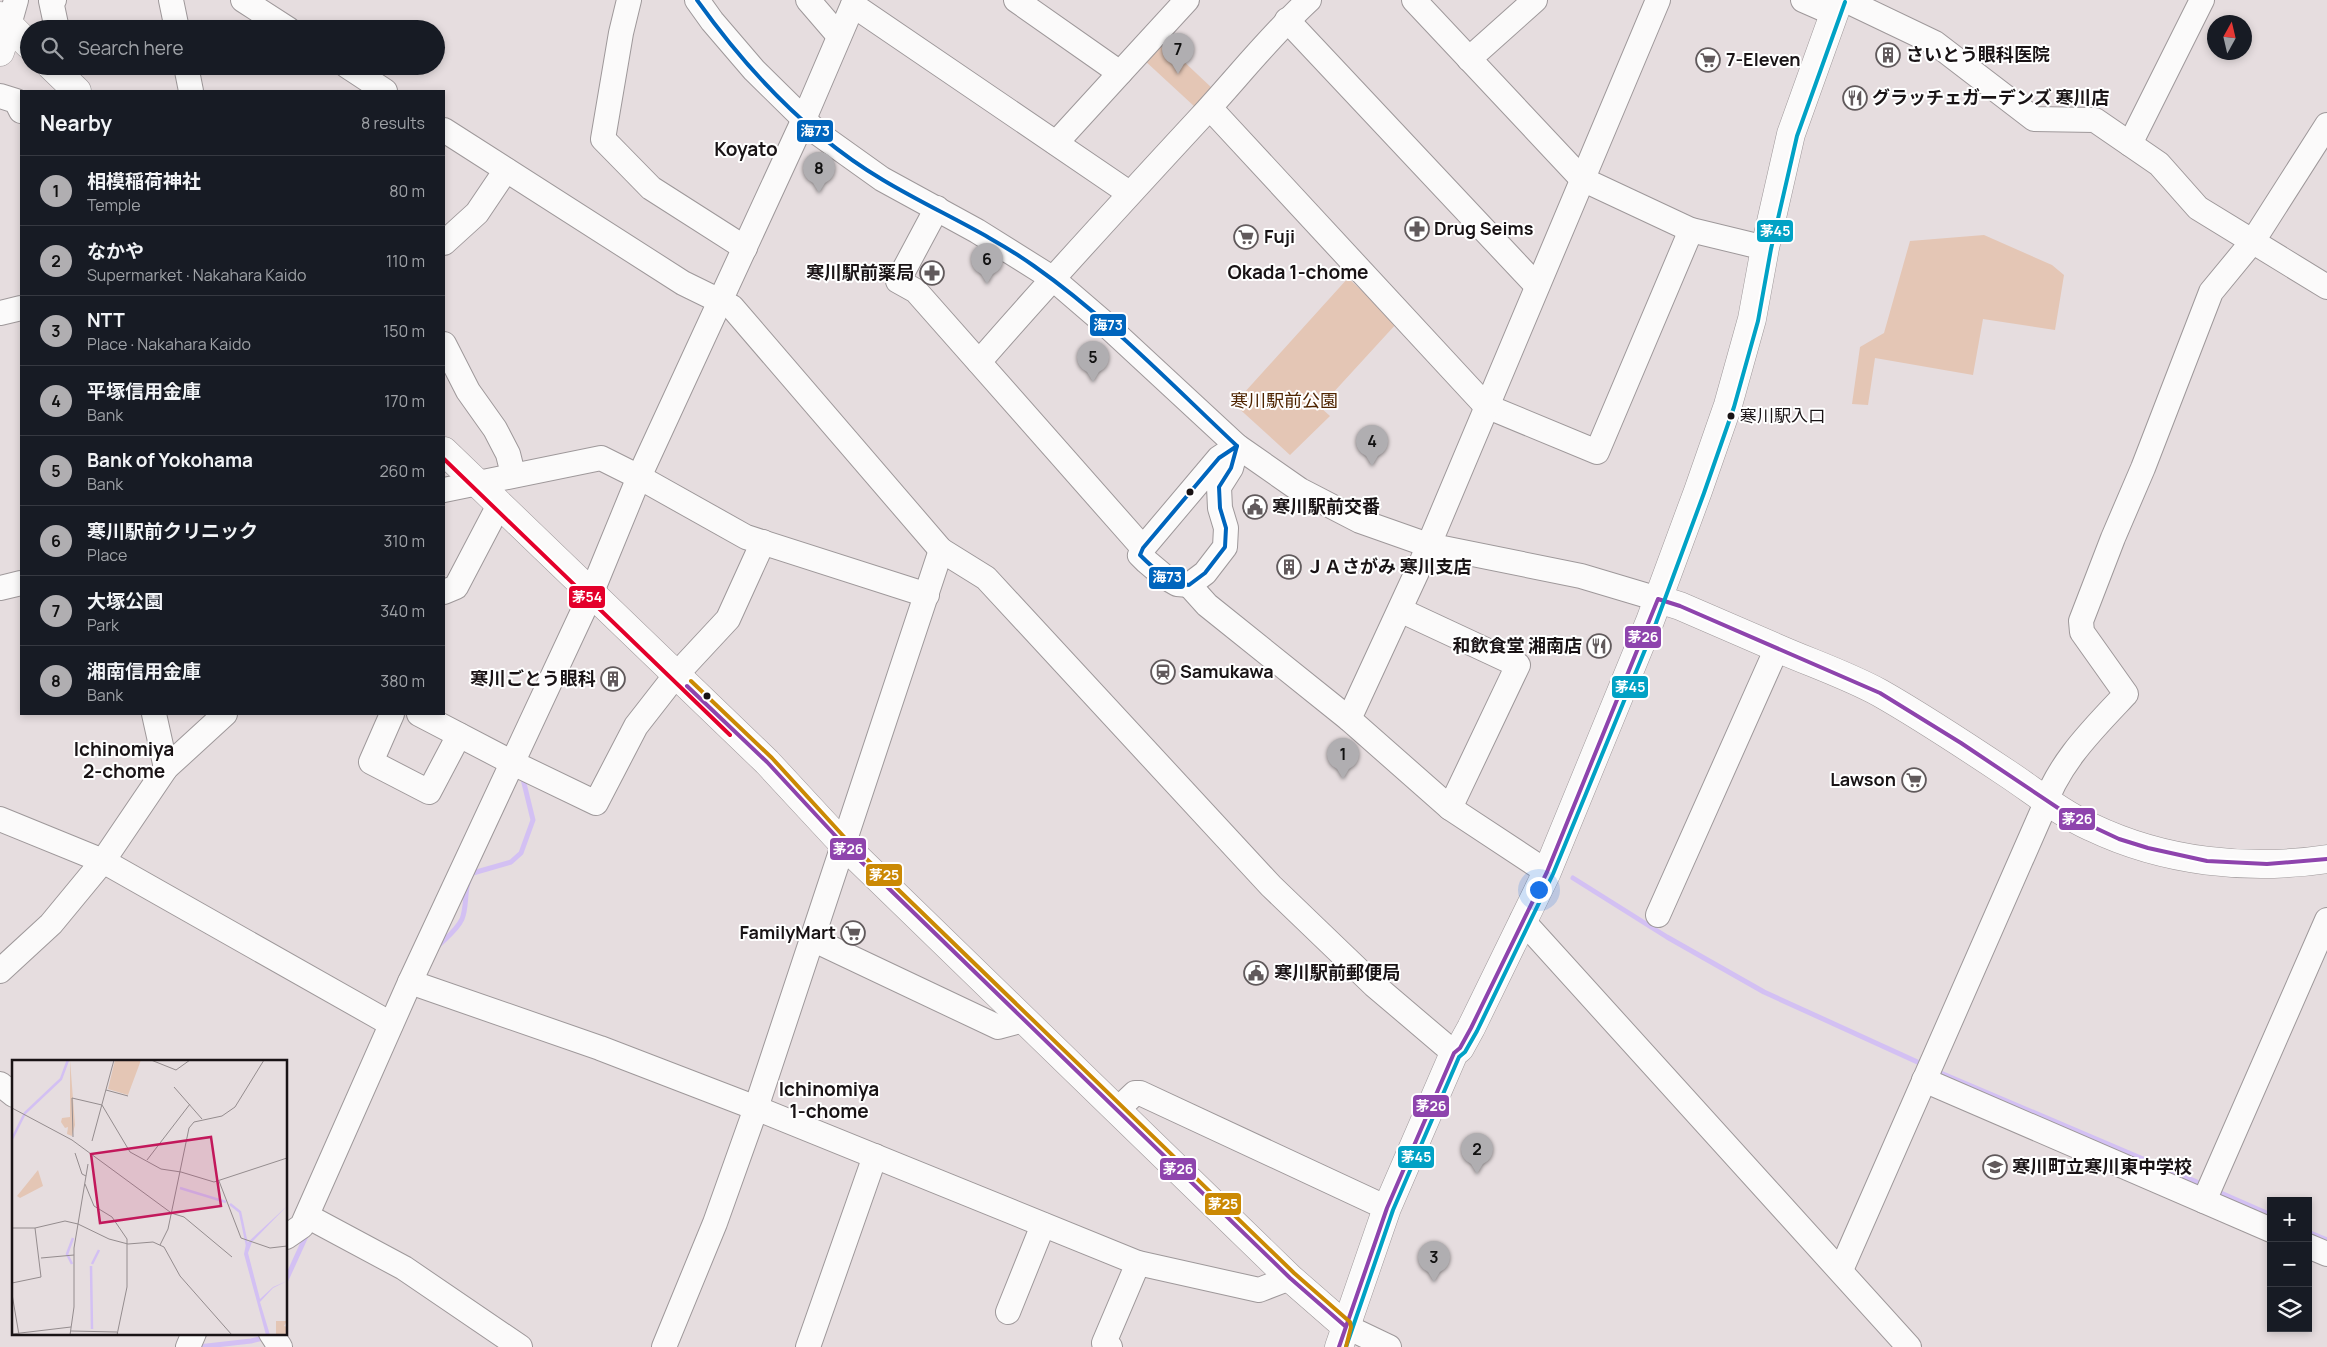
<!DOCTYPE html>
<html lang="en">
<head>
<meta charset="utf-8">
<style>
	body { margin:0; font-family:Manrope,"Noto Sans JP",sans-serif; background:#20242c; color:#f1f3f6 }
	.controls { position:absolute; right:15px; bottom:15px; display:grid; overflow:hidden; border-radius:0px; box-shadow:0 2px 8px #0003 }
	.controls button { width:45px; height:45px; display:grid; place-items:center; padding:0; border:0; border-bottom:1px solid #363941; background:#171b24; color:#f1f3f6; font:25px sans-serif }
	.compass { position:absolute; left:2207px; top:15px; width:45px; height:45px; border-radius:50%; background:#171b24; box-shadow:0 2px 8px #0003; rotate:8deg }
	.you { position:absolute; left:1538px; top:889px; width:18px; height:18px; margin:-12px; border:4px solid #fff; border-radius:50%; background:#1a73e8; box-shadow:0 0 0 8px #1a73e833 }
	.badge { display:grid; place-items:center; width:32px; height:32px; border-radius:50%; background:#b0aeb1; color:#111; font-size:16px; font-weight:700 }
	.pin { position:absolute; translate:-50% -41px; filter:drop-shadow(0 1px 2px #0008) }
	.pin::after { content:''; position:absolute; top:26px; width:18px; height:15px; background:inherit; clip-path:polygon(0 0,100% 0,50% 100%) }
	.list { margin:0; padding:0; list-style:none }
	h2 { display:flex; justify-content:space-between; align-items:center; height:65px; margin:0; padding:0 20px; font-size:21px }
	h2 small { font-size:16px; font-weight:400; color:#9ea1a6 }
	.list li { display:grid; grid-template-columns:32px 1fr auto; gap:15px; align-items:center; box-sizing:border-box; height:70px; padding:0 20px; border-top:1px solid #363941 }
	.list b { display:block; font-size:19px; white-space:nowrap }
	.list p { margin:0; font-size:16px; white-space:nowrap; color:#9ea1a6 }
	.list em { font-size:16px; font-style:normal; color:#9ea1a6 }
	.icon { flex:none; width:28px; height:28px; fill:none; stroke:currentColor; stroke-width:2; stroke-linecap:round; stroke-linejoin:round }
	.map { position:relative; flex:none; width:2327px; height:1347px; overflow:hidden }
	.search { position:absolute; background:#171b24; box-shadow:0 2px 8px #0003; left:20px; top:20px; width:425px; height:55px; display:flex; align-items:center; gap:12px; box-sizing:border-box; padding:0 18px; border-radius:28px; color:#9ea1a6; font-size:19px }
	.panel { position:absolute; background:#171b24; box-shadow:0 2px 8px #0003; left:20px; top:90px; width:425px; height:625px; border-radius:0px }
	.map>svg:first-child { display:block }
	.green { fill:#e4c6b5 }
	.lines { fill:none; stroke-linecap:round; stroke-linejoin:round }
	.stream { stroke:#d3c0f3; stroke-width:5 }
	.minor-casing { stroke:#9e989a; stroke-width:26 }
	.major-casing { stroke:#9e989a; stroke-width:29 }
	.minor { stroke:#fbfafa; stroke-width:24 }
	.major { stroke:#fbfafa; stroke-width:28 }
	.bus-1-casing { stroke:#fff; stroke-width:8 }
	.bus-2-casing { stroke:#fff; stroke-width:8 }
	.bus-3-casing { stroke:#fff; stroke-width:8 }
	.bus-4-casing { stroke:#fff; stroke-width:8 }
	.bus-5-casing { stroke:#fff; stroke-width:8 }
	.bus-1 { stroke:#8e44ad; stroke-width:4 }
	.bus-2 { stroke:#0065bd; stroke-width:4 }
	.bus-3 { stroke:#01a2c5; stroke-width:4 }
	.bus-4 { stroke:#cb8904; stroke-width:4 }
	.bus-5 { stroke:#e4002b; stroke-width:4 }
	.bus-dot { fill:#191315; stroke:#fff; stroke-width:2 }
	.labels { text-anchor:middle; stroke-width:4; stroke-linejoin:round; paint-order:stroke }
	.bus-label { font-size:17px; fill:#191315; stroke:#fff; text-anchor:start }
	.poi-label { font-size:18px; font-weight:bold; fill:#191315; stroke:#fff; text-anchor:start }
	.park-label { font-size:18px; fill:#4f2400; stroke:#fff }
	.neighbourhood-label { font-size:19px; font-weight:bold; fill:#191315; stroke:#fff }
	.inset-river { fill:none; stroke:#d3c0f3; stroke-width:2.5 }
	.inset-road { fill:none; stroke:#948c8e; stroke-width:1 }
	.view { fill:#c2185b; fill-opacity:0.15; stroke:#c2185b; stroke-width:2.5 }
	.inset-edge { fill:none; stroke:#191315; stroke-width:2.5 }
	.line-badge { stroke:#fff; stroke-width:2 }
	.badge-label { font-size:14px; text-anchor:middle; font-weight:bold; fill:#fff }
</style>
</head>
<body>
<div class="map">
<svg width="2327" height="1347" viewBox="0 0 2327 1347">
	<rect width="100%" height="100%" fill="#e6dddf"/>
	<!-- green -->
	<g class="green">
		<polygon points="1161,40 1213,89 1195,107 1143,59"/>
		<polygon points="1984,235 2052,265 2064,275 2055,330 1983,319 1973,375 1875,358 1868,405 1852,404 1860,347 1884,333 1910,241"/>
		<polygon points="1348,278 1397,323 1320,407 1330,416 1290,455 1234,404"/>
	</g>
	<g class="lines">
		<!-- stream -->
		<g class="stream">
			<polyline points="1573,878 1667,937 1764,992 1924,1065"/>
			<path d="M438 946C446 938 457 930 462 919 468 905 463 884 473 873L511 862 521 853 533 820 522 775"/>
			<polyline points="1936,1071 2204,1185"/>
			<polyline points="2214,1190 2271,1215"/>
			<polyline points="2308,1232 2327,1240"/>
			<polyline points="286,1280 307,1234"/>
			<polyline points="198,1347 251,1341 263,1338"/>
		</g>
		<!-- minor casing -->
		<g class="minor-casing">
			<g id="minor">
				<polyline points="54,0 51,1 57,29"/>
				<polyline points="171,0 177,29"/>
				<polyline points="243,0 288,29"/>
				<polyline points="629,0 621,33 603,139 651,188 745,248"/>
				<polyline points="697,0 712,21 754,70 819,134 882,179 977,231 1052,278 1102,321 1237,446 1300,490 1360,521 1428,545 1581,576 1658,599"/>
				<polyline points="808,0 839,36"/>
				<polyline points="1016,0 1120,73 1187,0"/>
				<polyline points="1414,0 1582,179 1691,230 1765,248"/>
				<polyline points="1803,0 1835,14"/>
				<polyline points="1845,0 1935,43 2034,119 2095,120 2159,164 2198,208 2327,287"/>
				<polyline points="853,5 1129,193"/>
				<polyline points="1287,20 1537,286"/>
				<polyline points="9,25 16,0"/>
				<polyline points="1469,59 1535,0"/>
				<polyline points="186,66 191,91"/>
				<polyline points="347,66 385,91"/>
				<polyline points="0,96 16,101 21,111"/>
				<polyline points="1210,108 1486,406 1597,452 1691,230"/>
				<polyline points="444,130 683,283 732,307 941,550 986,578 1271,886 1374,985 1454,1053"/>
				<polyline points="1056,143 1120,73"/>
				<polyline points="2130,144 2202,0"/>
				<polyline points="937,208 898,281 916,291 1143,548"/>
				<polyline points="444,243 477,213 506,170"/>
				<polyline points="0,313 21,308"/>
				<polyline points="444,344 468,391 495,429 508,454 513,474"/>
				<path d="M979 362C1051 279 1126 198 1201 117 1237 78 1270 36 1309 0"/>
				<polygon points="1237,446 1231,468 1219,487 1220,508 1226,528 1225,547 1205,573 1189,585 1177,584 1165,577 1146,561 1140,555 1143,548 1219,458"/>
				<polyline points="444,490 601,458 639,477 746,537 927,595"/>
				<polyline points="1189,585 1207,605 1349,719"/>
				<polyline points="0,588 21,583"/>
				<polyline points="444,592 456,587 499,505"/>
				<polyline points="1400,610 1518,665 1450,808"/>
				<polyline points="154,714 166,768"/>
				<polyline points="392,714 371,762 429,792 459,735"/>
				<polyline points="419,714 511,762 596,803 636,726 675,676 728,619 763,542"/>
				<polyline points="0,819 103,861 391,1024"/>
				<polyline points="1547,872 1450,808 1349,719 1422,561 1658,0"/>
				<polyline points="1658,915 1777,648"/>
				<polyline points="1522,920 1909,1347"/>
				<polyline points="812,939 998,1027 1024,1020"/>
				<polyline points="0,971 51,924 103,861 166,768 225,714"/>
				<polyline points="410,982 600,1048 756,1108 1138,1263 1259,1290 1290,1278"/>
				<polyline points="1924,1080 2271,1230"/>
				<polyline points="0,1084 14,1095"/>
				<polyline points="1118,1109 1135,1093 1140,1093 1387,1208"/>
				<polyline points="2204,1201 2327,920"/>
				<polyline points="307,1216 404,1268 520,1347"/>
				<polyline points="286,1237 302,1226 410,982 591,594 639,477 804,119 855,0"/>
				<polyline points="2308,1246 2327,1254"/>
				<path d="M1841 1270 2042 812C2057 764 2092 730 2126 694L2082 632 2081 621 2113 538 2143 468 2211 292 2253 241 2327 125"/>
				<polyline points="1008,1312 1043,1225"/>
				<polyline points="1345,1326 1389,1347"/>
				<polyline points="271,1333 280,1347"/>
				<polyline points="188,1347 194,1333"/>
				<polyline points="664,1347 715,1223 756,1108 941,550"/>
				<polyline points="808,1347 875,1156"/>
				<polyline points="1110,1347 1104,1343 1138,1263"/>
			</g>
		</g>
		<!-- major casing -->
		<g class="major-casing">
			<g id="major">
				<polyline points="0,16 29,45"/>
				<polyline points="0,52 9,25"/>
				<polyline points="51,66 77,91"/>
				<polyline points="444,451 767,762 843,844 1223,1213 1290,1278 1345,1326"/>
				<path d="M1658 599 1680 606C1712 620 1744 634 1777 648 1811 663 1847 675 1880 693 1924 718 1966 746 2008 774 2035 792 2062 814 2091 827 2164 862 2248 871 2327 859"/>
				<polyline points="1339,1347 1387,1208 1454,1053 1460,1048 1471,1028 1547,872 1650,621 1698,491 1728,405 1752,319 1765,248 1791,134 1839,0"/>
			</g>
		</g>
		<!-- minor -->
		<use href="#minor" class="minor"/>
		<!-- major -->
		<use href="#major" class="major"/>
		<!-- bus-1 casing -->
		<g class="bus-1-casing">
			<g id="bus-1">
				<polyline points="687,686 767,762 843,844 1290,1278 1345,1326"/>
				<polyline points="1339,1347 1387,1208 1454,1053 1460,1048 1471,1028 1547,872 1658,599 1680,606 1880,693 1961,743 2070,816 2119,839 2148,848 2207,861 2267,864 2327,859"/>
			</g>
		</g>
		<!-- bus-2 casing -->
		<g class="bus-2-casing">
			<g id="bus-2">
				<path d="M697 0C747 70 809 136 883 180 933 210 986 232 1034 266 1108 318 1171 384 1237 446"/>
				<path d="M1237 446 1231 468 1219 487 1220 508 1226 528 1225 547 1205 573 1189 585C1169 583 1154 569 1140 555L1143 548 1219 458Z"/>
			</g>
		</g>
		<!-- bus-3 casing -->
		<g class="bus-3-casing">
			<polyline id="bus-3" points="1346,1347 1393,1210 1459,1057 1465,1052 1477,1031 1553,874 1656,623 1704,493 1734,407 1758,321 1771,249 1797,136 1845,2"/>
		</g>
		<!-- bus-4 casing -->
		<g class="bus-4-casing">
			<polyline id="bus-4" points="691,681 772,758 847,840 1294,1273 1350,1322 1351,1327 1346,1347"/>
		</g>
		<!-- bus-5 casing -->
		<g class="bus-5-casing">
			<polyline id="bus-5" points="444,459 730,735"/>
		</g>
		<!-- bus-1 -->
		<use href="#bus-1" class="bus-1"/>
		<!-- bus-2 -->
		<use href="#bus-2" class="bus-2"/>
		<!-- bus-3 -->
		<use href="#bus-3" class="bus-3"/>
		<!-- bus-4 -->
		<use href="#bus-4" class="bus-4"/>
		<!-- bus-5 -->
		<use href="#bus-5" class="bus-5"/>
	</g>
	<!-- icons -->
	<defs>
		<g id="building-ring" transform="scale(1.25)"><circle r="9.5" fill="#fff" stroke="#615a5c" stroke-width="1.5"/><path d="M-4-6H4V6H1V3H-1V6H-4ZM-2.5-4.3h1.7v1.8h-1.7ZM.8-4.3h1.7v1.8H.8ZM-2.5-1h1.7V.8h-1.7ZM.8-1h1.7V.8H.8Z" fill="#615a5c"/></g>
		<g id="supermarket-ring" transform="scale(1.25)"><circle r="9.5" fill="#fff" stroke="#615a5c" stroke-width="1.5"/><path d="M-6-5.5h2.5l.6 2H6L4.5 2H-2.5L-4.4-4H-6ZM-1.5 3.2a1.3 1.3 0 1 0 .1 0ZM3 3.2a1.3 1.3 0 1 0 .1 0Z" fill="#615a5c"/></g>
		<g id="restaurant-ring" transform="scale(1.25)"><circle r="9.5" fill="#fff" stroke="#615a5c" stroke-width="1.5"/><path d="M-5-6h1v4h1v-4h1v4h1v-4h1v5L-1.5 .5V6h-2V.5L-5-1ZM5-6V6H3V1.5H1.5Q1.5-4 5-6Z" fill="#615a5c"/></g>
		<g id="pharmacy-ring" transform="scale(1.25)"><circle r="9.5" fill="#fff" stroke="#615a5c" stroke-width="1.5"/><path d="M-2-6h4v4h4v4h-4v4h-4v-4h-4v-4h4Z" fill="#615a5c"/></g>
		<g id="civic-ring" transform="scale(1.25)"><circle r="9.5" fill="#fff" stroke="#615a5c" stroke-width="1.5"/><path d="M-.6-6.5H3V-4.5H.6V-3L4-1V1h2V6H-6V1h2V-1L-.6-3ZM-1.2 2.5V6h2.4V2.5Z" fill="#615a5c"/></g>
		<g id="station-ring" transform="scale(1.25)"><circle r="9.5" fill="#fff" stroke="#615a5c" stroke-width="1.5"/><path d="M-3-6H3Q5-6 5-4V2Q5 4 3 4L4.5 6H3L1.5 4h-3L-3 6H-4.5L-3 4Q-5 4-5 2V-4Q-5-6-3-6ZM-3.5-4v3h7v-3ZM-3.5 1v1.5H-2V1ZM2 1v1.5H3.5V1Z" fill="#615a5c"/></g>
		<g id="school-ring" transform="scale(1.25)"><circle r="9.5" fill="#fff" stroke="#615a5c" stroke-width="1.5"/><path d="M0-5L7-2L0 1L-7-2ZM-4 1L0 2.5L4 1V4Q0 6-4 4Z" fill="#615a5c"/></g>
	</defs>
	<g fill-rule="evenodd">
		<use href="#building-ring" x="1888" y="55"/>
		<use href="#supermarket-ring" x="1708" y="60"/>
		<use href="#restaurant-ring" x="1855" y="98"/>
		<use href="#pharmacy-ring" x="1417" y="229"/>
		<use href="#supermarket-ring" x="1246" y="237"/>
		<use href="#pharmacy-ring" x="932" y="273"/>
		<use href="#civic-ring" x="1255" y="507"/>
		<use href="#building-ring" x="1289" y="567"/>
		<use href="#restaurant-ring" x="1599" y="646"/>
		<use href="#station-ring" x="1163" y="672"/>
		<use href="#building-ring" x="613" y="679"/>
		<use href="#supermarket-ring" x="1914" y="780"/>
		<use href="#supermarket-ring" x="853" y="933"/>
		<use href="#civic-ring" x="1256" y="973"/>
		<use href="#school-ring" x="1995" y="1167"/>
	</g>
	<!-- markers -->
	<g class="bus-dot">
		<circle cx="1731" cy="416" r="4.5"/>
		<circle cx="1190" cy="492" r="4.5"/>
		<circle cx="707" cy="696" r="4.5"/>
	</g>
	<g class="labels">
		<!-- bus labels -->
		<g class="bus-label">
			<text x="1740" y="422">寒川駅入口</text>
		</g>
		<!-- poi labels -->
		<g class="poi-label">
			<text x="1906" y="61">さいとう眼科医院</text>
			<text x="1726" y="66">7-Eleven</text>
			<text x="1872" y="104">グラッチェガーデンズ 寒川店</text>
			<text x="1434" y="235">Drug Seims</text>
			<text x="1264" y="243">Fuji</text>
			<text x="914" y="279" text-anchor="end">寒川駅前薬局</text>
			<text x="1272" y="513">寒川駅前交番</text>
			<text x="1306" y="573">ＪＡさがみ 寒川支店</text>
			<text x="1582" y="652" text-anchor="end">和飲食堂 湘南店</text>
			<text x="1180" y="678">Samukawa</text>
			<text x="596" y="685" text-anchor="end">寒川ごとう眼科</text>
			<text x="1896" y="786" text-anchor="end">Lawson</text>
			<text x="836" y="939" text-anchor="end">FamilyMart</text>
			<text x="1274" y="979">寒川駅前郵便局</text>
			<text x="2012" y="1173">寒川町立寒川東中学校</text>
		</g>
		<!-- park labels -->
		<g class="park-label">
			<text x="1284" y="407">寒川駅前公園</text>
		</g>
		<!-- neighbourhood labels -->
		<g class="neighbourhood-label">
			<text x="746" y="156">Koyato</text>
			<text x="1298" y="279">Okada 1-chome</text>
			<text x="124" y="756">Ichinomiya<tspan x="124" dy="22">2-chome</tspan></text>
			<text x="829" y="1096">Ichinomiya<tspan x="829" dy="22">1-chome</tspan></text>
		</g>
	</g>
	<!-- overview -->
	<g transform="translate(12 1060)">
		<rect width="275" height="275" fill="#e6dddf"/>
		<path d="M58 0 63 65 60 76 55 74 56 67 53 68 49 62 50 58 58 57ZM103 0H129L116 35 96 29ZM26 110 31 126 8 138 5 136ZM264 261H275L272 266 275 267V275H264Z" fill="#e4c6b5"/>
		<path d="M275 146 240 182 236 193 248 239 261 227 275 221 261 228 248 242 258 275H254L232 194 234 184Z" fill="#d3c0f3"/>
		<path class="inset-river" d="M0 79 13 53 49 19 56 0M168 128 214 142M218 144 228 152 235 185M60 204 55 194 61 178M80 204 87 190M79 206 80 269"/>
		<path class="inset-road" d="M139 0 164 10 178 0M162 27 190 59M94 30 116 36M0 48 60 80 158 152M61 77 60 38 90 45 118 92 149 109 169 112M80 81 102 0M63 93 70 114 74 116M135 100 178 44M169 112 202 122 275 98M207 121 229 178 258 188 275 186M73 124 82 146 100 157 115 179V227L105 275M159 153 172 157 220 197M66 164 97 179 116 184 141 182 152 187 168 216 220 275M0 168H23L53 161 66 164M148 185 156 169 177 68 182 62 210 56 223 47 252 0M29 198 62 195M0 223 29 217 23 168M0 234 7 275M59 271 105 272M0 274 59 267M58 275 62 247V188L76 104"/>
		<path class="view" d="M199 77 209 146 88 163 79 94Z"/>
		<rect width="275" height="275" class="inset-edge"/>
	</g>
	<g class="line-badge">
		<rect x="796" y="119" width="38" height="24" rx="5" fill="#0065bd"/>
		<rect x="1756" y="219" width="38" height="24" rx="5" fill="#01a2c5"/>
		<rect x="1089" y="313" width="38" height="24" rx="5" fill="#0065bd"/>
		<rect x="1148" y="566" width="38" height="24" rx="5" fill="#0065bd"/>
		<rect x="568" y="585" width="38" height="24" rx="5" fill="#e4002b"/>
		<rect x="1624" y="625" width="38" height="24" rx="5" fill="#8e44ad"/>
		<rect x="1611" y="675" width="38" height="24" rx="5" fill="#01a2c5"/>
		<rect x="2058" y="807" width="38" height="24" rx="5" fill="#8e44ad"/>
		<rect x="829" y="837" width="38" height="24" rx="5" fill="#8e44ad"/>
		<rect x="865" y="863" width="38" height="24" rx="5" fill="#cb8904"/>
		<rect x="1412" y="1094" width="38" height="24" rx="5" fill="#8e44ad"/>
		<rect x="1397" y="1145" width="38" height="24" rx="5" fill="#01a2c5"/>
		<rect x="1159" y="1157" width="38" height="24" rx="5" fill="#8e44ad"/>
		<rect x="1204" y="1192" width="38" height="24" rx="5" fill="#cb8904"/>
	</g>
	<g class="badge-label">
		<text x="815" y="136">海73</text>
		<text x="1775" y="236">茅45</text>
		<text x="1108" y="330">海73</text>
		<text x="1167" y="582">海73</text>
		<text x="587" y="602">茅54</text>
		<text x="1643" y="642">茅26</text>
		<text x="1630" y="692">茅45</text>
		<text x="2077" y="824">茅26</text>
		<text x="848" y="854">茅26</text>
		<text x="884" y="880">茅25</text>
		<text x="1431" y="1111">茅26</text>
		<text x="1416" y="1162">茅45</text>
		<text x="1178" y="1174">茅26</text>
		<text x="1223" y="1209">茅25</text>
	</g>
</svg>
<div class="controls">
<button>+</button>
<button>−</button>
<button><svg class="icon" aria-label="layers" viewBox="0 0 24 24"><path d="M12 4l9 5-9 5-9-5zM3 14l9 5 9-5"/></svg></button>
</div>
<svg class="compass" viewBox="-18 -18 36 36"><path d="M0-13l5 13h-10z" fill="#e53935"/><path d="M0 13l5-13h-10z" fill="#9ea1a6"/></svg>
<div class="you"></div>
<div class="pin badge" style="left:1343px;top:779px">1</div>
<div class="pin badge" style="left:1477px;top:1174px">2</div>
<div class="pin badge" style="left:1434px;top:1282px">3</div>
<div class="pin badge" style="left:1372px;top:466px">4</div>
<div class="pin badge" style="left:1093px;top:382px">5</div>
<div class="pin badge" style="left:987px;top:284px">6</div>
<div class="pin badge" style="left:1178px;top:74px">7</div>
<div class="pin badge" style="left:819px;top:193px">8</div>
<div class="search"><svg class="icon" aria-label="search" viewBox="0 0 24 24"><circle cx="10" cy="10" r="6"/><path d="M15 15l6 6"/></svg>Search here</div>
<section class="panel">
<h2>Nearby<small>8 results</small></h2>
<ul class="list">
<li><span class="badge">1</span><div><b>相模稲荷神社</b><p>Temple</p></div><em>80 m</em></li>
<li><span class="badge">2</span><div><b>なかや</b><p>Supermarket · Nakahara Kaido</p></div><em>110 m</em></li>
<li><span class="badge">3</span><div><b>NTT</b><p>Place · Nakahara Kaido</p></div><em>150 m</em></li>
<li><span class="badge">4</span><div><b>平塚信用金庫</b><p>Bank</p></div><em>170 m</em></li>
<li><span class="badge">5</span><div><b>Bank of Yokohama</b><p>Bank</p></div><em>260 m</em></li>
<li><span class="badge">6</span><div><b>寒川駅前クリニック</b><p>Place</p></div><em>310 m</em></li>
<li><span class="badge">7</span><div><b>大塚公園</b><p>Park</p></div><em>340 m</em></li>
<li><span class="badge">8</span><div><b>湘南信用金庫</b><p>Bank</p></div><em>380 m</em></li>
</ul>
</section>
</div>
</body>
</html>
